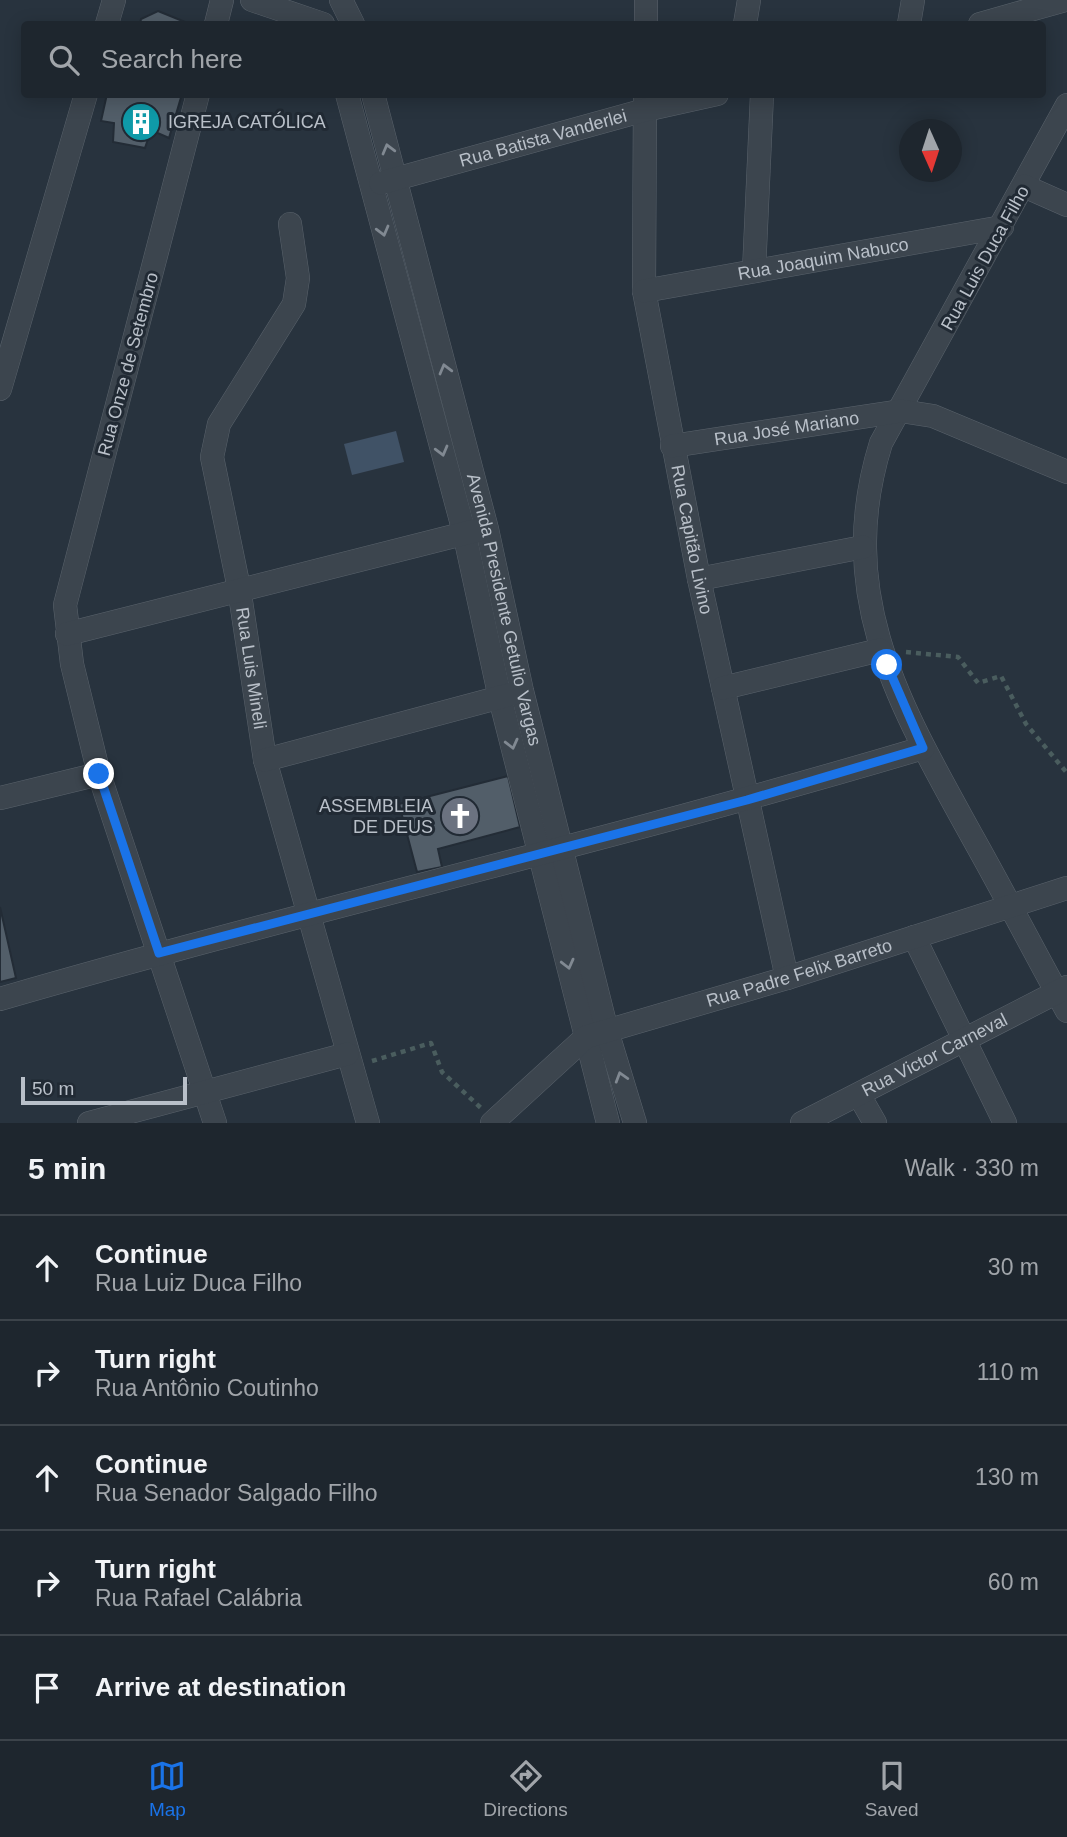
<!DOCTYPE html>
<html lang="en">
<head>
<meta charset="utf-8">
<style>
	body { margin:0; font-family:Arial,sans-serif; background:#262e36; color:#f1f3f6 }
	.compass { position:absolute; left:899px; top:119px; width:63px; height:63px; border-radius:50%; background:#1e262e; box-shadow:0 4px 18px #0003; rotate:177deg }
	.scale { position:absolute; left:21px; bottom:18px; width:166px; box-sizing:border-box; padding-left:7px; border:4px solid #b9c0c9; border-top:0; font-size:19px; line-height:24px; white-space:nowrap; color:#b9c0c9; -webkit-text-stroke:5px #212a34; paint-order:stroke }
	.stop { position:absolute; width:21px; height:21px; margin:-16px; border:5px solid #1a73e8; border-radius:50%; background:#fff }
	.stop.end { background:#1a73e8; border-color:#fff; box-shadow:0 2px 7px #0008 }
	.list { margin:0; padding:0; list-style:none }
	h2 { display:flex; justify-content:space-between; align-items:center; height:91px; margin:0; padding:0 28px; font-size:30px }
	h2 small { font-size:23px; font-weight:400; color:#a1a5aa }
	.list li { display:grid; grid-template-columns:46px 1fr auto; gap:21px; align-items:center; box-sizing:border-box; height:105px; padding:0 28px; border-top:2px solid #3c434a }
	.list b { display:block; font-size:26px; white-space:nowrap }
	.list p { margin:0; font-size:23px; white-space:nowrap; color:#a1a5aa }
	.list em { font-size:23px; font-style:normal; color:#a1a5aa }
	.icon { flex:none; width:38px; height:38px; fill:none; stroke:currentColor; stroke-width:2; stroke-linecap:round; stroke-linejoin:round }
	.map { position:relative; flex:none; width:1067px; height:1123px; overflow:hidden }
	.search { position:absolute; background:#1e262e; box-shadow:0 4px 18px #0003; left:21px; right:21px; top:21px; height:77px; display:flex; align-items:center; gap:18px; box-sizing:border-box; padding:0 24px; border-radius:7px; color:#a1a5aa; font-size:26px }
	.sheet { height:616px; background:#1e262e }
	nav { display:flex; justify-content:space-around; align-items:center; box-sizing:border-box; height:98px; border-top:2px solid #3c434a; background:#1e262e; font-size:19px; color:#a1a5aa }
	nav a { display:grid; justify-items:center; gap:4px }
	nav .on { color:#1a73e8 }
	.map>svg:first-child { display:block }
	.water { fill:#405266 }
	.building { fill:#525e69; stroke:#232c36; stroke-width:2 }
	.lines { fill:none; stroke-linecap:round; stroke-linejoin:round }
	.minor-casing { stroke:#5a636c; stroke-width:24 }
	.path { stroke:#4a5d5e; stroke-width:4.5; stroke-dasharray:5 5; stroke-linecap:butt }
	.minor { stroke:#3c454e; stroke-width:23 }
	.oneway { stroke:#818992 }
	.route { stroke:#1a73e8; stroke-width:9 }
	.labels { text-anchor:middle; stroke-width:6; stroke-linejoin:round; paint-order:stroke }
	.poi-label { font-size:18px; fill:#b9c0c9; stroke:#212a34; text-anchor:start }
	.street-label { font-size:18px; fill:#b9c0c9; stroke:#212a34 }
</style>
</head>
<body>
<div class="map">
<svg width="1067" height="1123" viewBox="0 0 1067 1123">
	<rect width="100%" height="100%" fill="#28333e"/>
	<!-- water -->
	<polygon class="water" points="396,431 404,462 352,475 344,444"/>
	<!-- building -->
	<g class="building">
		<polygon points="158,11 190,24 140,24 141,19"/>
		<polygon points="107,94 182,94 169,138 151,130 145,148 113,142 114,123 101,121"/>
		<polygon points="508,776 520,827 438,849 442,867 417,872 399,804"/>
		<polygon points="0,907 16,978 0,982"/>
	</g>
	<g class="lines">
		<!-- minor casing -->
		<g class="minor-casing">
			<g id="minor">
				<polyline points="252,0 323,24"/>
				<polyline points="341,0 353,24"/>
				<polyline points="107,24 114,0"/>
				<polyline points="216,24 222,0"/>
				<polyline points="646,24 646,0"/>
				<polyline points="745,24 749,0"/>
				<polyline points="909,24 913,0"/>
				<polyline points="980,24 1065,0"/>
				<polyline points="198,94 65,605 72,664 99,774 215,1123"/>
				<polyline points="347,94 464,532 500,698 608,1123"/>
				<path id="s1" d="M373 94 487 529 522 691 607 1031 635 1123"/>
				<path id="s2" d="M645 94 644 291 699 579 787 978"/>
				<path d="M1067 105 881 443C833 597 901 707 973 838 1005 895 1035 953 1067 1011"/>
				<path id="s3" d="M381 183 645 110 717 94"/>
				<polyline points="1024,186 1067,205"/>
				<path id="s4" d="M290 224 298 278 294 304 219 424 212 457 239 588 265 760 368 1123"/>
				<polyline points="754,271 762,94"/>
				<path id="s5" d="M644 291 1002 227"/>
				<polyline points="0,389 86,94"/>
				<path id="s6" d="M672 446 901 411 933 416 1067 472"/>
				<polyline points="699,579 863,547"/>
				<polyline points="67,634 478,530"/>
				<polyline points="723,688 880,650"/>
				<polyline points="265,760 512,694"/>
				<polyline points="0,798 99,774"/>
				<polyline points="914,937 1005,1123"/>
				<path d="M0 999C306 910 618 839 923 748"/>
				<polyline points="859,1095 875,1123"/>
				<polyline points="89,1123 347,1054"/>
				<path id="s7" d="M492 1123 586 1037 787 978 1067 888"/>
				<path id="s8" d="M802 1123 1067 987"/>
			</g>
		</g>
		<!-- path -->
		<g class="path">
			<polyline points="903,94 904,95"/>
			<polyline points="906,652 958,657 978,683 1001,676 1026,724 1067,773"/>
			<polyline points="372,1061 431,1043 442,1072 481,1108"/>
		</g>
		<!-- minor -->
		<use href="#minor" class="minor"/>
	</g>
	<!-- one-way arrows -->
	<defs><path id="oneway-chevron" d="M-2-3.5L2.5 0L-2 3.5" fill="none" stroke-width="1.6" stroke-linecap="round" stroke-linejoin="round" transform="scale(1.75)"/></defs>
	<g class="oneway">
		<use href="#oneway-chevron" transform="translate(388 149) rotate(-105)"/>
		<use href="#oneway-chevron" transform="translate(383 231) rotate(75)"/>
		<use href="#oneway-chevron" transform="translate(445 369) rotate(-105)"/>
		<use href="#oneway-chevron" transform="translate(442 451) rotate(75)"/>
		<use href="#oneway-chevron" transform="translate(512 744) rotate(76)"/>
		<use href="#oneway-chevron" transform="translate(568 964) rotate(76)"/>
		<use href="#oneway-chevron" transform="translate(621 1077) rotate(-107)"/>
	</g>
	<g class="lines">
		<!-- route -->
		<polyline class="route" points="99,774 159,953 747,800 923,748 887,665"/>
	</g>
	<!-- icons -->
	<defs>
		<g id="building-disc" transform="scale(2.0125)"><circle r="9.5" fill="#0f9aa8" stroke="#212a34"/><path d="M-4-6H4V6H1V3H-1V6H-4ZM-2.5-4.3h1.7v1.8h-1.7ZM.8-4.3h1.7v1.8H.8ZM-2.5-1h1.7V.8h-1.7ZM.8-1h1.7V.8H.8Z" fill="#fff"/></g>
		<g id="church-disc" transform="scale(2.0125)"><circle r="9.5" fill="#6b7280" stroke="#212a34"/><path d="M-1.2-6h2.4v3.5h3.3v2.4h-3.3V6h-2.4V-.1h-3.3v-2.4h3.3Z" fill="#fff"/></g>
	</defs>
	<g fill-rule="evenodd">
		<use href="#building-disc" x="141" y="122"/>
		<use href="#church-disc" x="460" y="816"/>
	</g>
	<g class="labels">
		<!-- poi labels -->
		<g class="poi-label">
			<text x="168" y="128">IGREJA CATÓLICA</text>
			<text x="433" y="812" text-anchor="end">ASSEMBLEIA<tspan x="433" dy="21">DE DEUS</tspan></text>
		</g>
		<!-- street labels -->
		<g class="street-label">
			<text dy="6" stroke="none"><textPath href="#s3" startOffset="168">Rua Batista Vanderlei</textPath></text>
			<text transform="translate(985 258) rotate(-61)" y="6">Rua Luis Duca Filho</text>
			<text dy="6" stroke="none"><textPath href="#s5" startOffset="182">Rua Joaquim Nabuco</textPath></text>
			<text transform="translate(128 364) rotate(-75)" y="6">Rua Onze de Setembro</text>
			<text dy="6" stroke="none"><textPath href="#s6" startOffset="116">Rua José Mariano</textPath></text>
			<text dy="6" stroke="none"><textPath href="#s2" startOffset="450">Rua Capitão Livino</textPath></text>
			<text dy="6" stroke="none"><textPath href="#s1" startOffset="532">Avenida Presidente Getulio Vargas</textPath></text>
			<text dy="6" stroke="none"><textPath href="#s4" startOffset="471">Rua Luis Mineli</textPath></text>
			<text dy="6" stroke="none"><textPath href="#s7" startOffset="350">Rua Padre Felix Barreto</textPath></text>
			<text dy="6" stroke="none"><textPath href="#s8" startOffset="149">Rua Victor Carneval</textPath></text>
		</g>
	</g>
</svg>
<svg class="compass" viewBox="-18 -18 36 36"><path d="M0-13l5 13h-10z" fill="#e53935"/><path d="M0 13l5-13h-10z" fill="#a1a5aa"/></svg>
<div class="scale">50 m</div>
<div class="stop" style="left:887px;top:665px"></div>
<div class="stop end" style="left:99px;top:774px"></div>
<div class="search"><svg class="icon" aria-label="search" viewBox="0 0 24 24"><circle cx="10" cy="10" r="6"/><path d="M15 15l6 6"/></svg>Search here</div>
</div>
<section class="sheet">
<h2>5 min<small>Walk · 330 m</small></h2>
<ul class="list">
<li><svg class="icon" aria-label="ahead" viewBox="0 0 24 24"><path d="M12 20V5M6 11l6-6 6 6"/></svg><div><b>Continue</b><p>Rua Luiz Duca Filho</p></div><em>30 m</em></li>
<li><svg class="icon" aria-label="right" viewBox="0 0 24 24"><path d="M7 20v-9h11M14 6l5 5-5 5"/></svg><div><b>Turn right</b><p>Rua Antônio Coutinho</p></div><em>110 m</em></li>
<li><svg class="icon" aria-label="ahead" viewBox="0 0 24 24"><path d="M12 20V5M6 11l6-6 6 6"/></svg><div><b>Continue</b><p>Rua Senador Salgado Filho</p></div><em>130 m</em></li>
<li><svg class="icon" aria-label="right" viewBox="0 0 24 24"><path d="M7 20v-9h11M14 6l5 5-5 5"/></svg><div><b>Turn right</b><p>Rua Rafael Calábria</p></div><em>60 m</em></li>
<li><svg class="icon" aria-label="arrive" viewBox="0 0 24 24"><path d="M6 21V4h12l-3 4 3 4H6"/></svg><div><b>Arrive at destination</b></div></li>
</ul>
</section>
<nav>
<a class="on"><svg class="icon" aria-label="map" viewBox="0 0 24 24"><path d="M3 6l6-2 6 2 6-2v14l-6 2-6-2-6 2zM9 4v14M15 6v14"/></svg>Map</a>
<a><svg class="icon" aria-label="directions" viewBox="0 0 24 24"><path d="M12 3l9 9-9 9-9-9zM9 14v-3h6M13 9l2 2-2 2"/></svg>Directions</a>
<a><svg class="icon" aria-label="saved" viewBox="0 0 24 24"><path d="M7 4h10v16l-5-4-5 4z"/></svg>Saved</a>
</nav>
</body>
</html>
